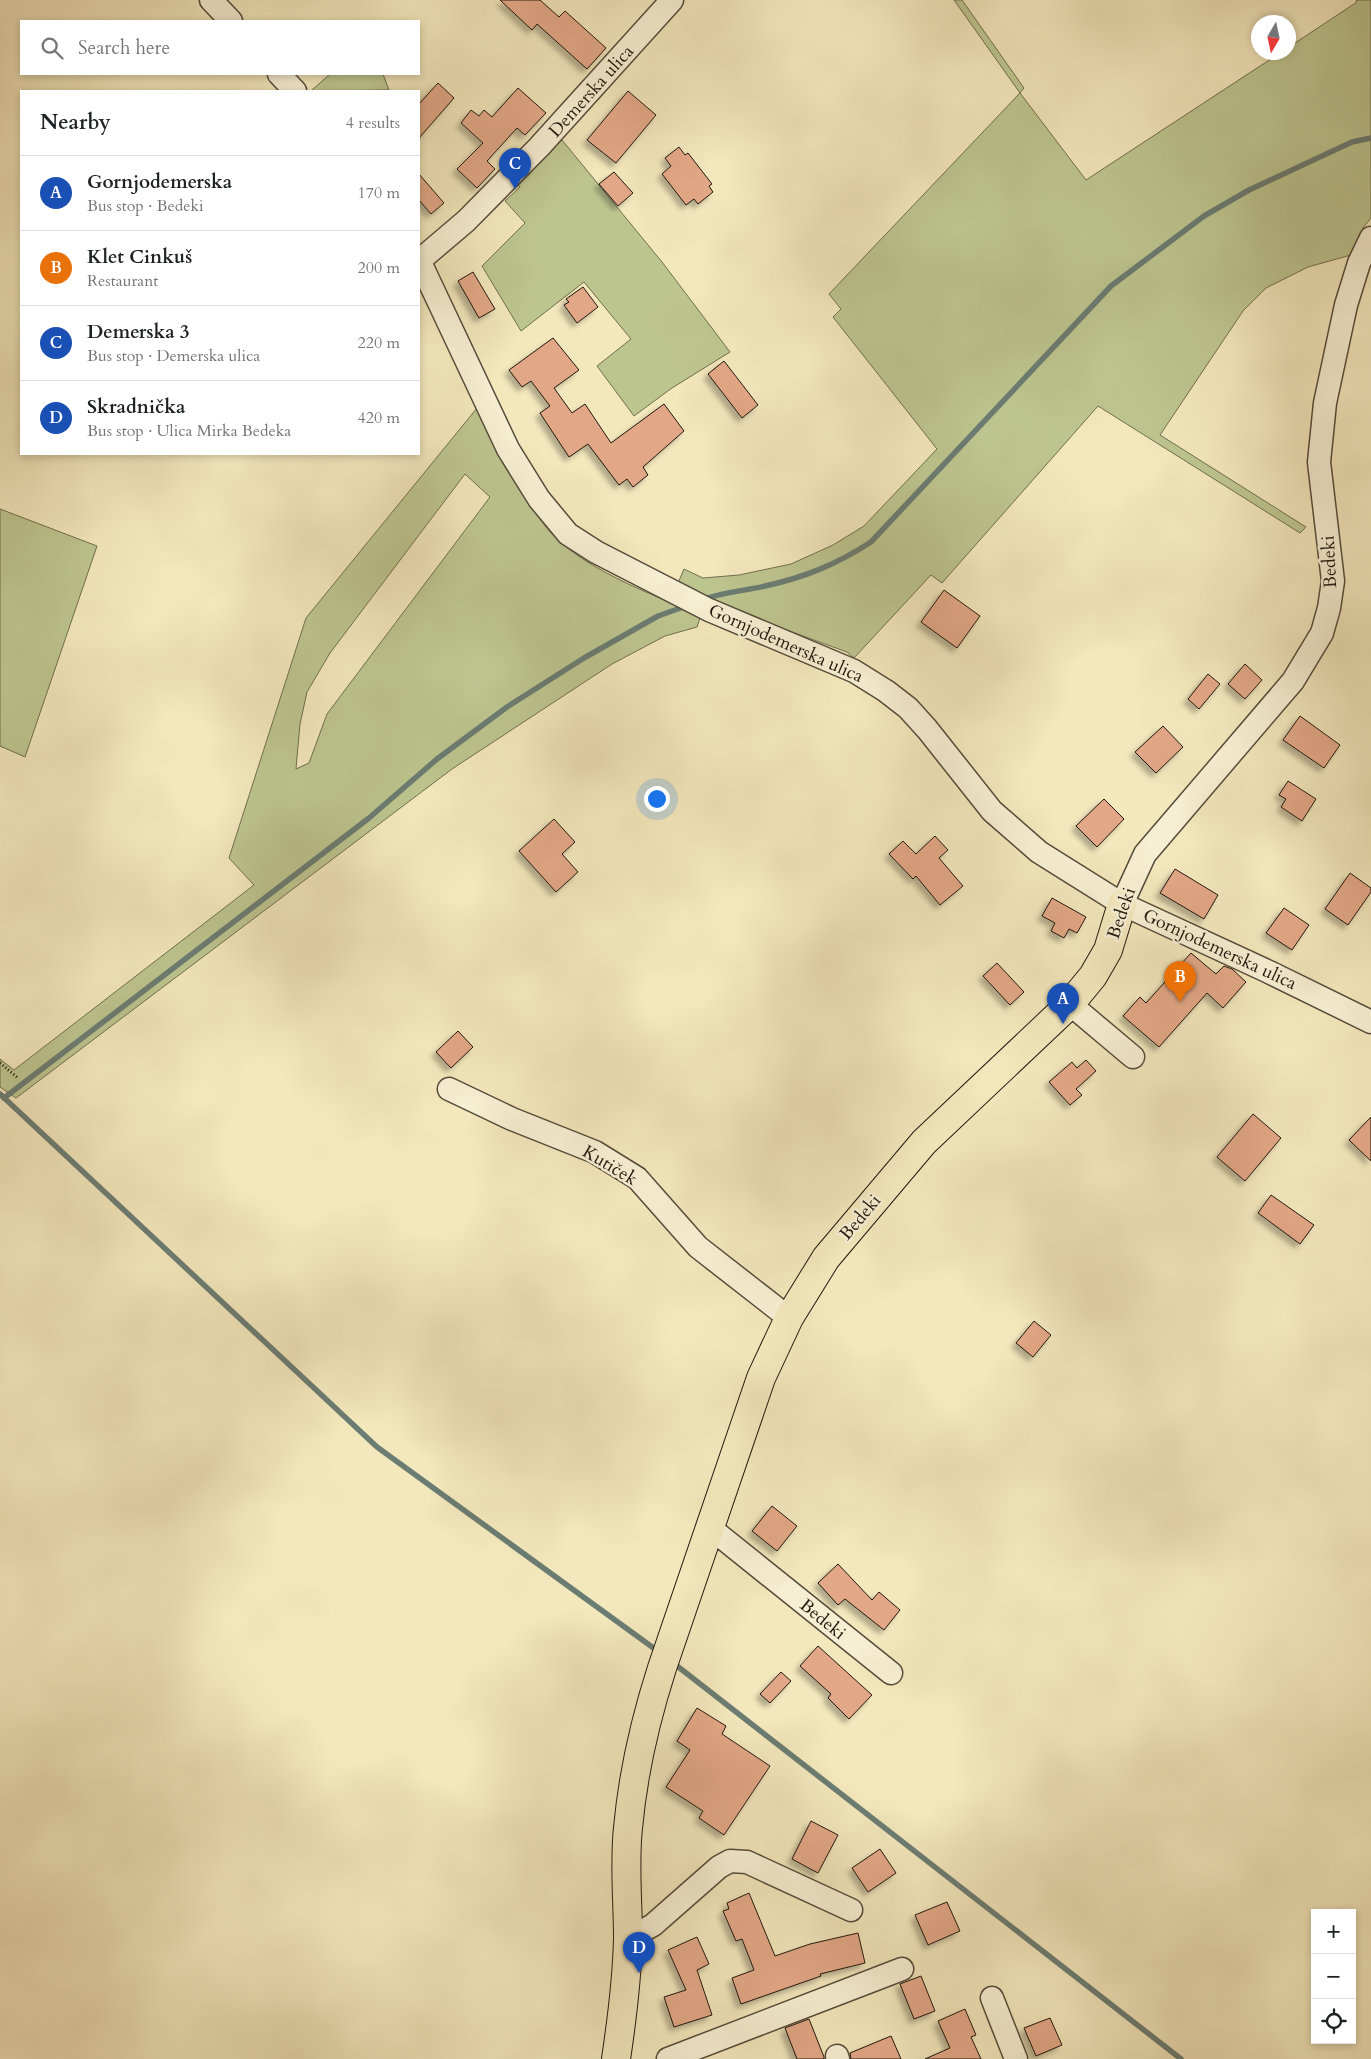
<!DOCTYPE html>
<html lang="en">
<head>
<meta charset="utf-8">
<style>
	body { margin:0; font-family:Cardo,serif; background:#f2f2f2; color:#202124 }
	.controls { position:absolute; right:15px; bottom:15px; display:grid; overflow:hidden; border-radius:0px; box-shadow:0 2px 8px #0003 }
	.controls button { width:45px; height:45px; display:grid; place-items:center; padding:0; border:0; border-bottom:1px solid #e0e0e0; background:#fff; color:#202124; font:25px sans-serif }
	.compass { position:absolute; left:1251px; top:15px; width:45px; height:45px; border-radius:50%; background:#fff; box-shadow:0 2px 8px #0003; rotate:189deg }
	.you { position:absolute; left:656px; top:798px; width:18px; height:18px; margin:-12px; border:4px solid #fff; border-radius:50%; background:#1a73e8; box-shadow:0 0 0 8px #1a73e833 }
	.badge { display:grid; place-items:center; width:32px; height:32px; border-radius:50%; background:#111827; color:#fff; font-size:16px; font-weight:700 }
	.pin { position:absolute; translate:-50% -41px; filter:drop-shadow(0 1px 2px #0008) }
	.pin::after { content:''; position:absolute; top:26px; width:18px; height:15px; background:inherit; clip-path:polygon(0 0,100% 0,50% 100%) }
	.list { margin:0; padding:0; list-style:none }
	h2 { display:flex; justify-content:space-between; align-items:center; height:65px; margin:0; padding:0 20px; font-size:21px }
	h2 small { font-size:16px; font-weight:400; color:#757577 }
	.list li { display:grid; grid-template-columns:32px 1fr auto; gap:15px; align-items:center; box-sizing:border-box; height:75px; padding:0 20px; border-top:1px solid #e0e0e0 }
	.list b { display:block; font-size:19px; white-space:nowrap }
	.list p { margin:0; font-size:16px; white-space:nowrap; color:#757577 }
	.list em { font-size:16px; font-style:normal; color:#757577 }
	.icon { flex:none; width:28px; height:28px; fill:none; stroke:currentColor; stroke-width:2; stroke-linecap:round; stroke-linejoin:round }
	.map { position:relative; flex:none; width:1371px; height:2059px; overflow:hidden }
	.search { position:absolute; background:#fff; box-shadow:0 2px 8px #0003; left:20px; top:20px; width:400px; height:55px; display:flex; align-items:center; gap:12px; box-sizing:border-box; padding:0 18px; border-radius:0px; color:#757577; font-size:19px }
	.panel { position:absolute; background:#fff; box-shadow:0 2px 8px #0003; left:20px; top:90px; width:400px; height:365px; border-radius:0px }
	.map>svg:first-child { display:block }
	.green { fill:#bdc58f; stroke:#6f6e4e; fill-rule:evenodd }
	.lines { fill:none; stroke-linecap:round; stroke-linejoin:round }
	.stream { stroke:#6b7c72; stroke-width:5.5 }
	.building { fill:#e2a786; stroke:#21170e; filter:url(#shadow) }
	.minor-casing { stroke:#564b3a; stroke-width:25 }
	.major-casing { stroke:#21170e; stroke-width:30 }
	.path { stroke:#21170e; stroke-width:3; stroke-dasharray:1 2.5; stroke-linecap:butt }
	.minor { stroke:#f7efd3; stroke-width:22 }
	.major { stroke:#f3e7bc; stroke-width:28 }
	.labels { text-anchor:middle; stroke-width:5; stroke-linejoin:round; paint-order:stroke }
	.street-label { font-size:18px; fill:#21170e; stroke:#f7efd3 }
</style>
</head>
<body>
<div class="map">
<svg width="1371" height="2059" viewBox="0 0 1371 2059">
	<defs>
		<filter id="shadow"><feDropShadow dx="-4.5" dy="4.5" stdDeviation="2.5" flood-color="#0004"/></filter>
	</defs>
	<rect width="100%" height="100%" fill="#f3e7bc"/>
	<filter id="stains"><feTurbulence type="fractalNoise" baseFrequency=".004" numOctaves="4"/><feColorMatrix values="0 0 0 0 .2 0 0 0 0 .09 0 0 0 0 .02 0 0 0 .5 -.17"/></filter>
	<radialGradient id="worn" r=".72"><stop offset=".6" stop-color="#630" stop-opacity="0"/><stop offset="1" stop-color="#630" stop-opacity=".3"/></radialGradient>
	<!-- green -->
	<g class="green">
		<polygon points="954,0 962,0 1024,88 1020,93 1086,180 1280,53 1288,52 1289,47 1357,2 1356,0 1371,0 1371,218 1363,228 1351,255 1308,267 1266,288 1243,311 1160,435 1306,527 1300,533 1098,406 942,583 931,575 854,658 847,652 715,604 678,583 684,569 703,578 739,575 791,564 833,545 864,526 937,449 833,317 841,309 829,294 1020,93"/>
		<polygon points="330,74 383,74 389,90 311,91"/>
		<polygon points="562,140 662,262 730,352 672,388 634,416 597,366 631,339 584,282 521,331 482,266 525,223 505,201 520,187 517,184"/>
		<path d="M477 408C499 448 518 492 546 527 579 568 653 595 701 615L697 627 665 636 612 664 452 769 16 1098 0 1087V1059L14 1070 254 885 229 858 306 618ZM465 474 490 497 327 714 309 763 296 769 300 724 307 692 330 653Z"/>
		<polygon points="0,509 97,546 25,757 0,746"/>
	</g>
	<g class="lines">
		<!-- stream -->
		<g class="stream">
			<path d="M702 600C722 592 744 591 765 586 806 577 837 564 871 542L1111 286 1204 216 1249 190 1352 142 1371 138"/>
			<polyline points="0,1094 377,1447 659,1652"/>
			<polyline points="4,1098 369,818 437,759 507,707 584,658 658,616 686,606"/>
			<polyline points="672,1662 1181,2059"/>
		</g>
	</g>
	<!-- building -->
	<g class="building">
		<polygon points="500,0 540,0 559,17 565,11 606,48 587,69 537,24 532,30"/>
		<polygon points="438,83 454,98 419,138 419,104"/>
		<polygon points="518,88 546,113 525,135 517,128 487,161 495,169 477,188 457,169 483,143 461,123 471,110 479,116 484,110 492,117"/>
		<polygon points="628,91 656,115 616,163 587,140"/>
		<polygon points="679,147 685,155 688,153 712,184 709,186 713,192 698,204 694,199 686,205 662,174 671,166 665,158"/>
		<polygon points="614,172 633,193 618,206 599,184"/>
		<polygon points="419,174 444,203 431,214 419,200"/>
		<polygon points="473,272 495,309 479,318 458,281"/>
		<polygon points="583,287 598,307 577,323 564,305 569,302 566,299"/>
		<polygon points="553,338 579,370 554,388 572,413 585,404 611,443 664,404 684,431 643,467 648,475 633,487 627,479 619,485 588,444 569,457 540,413 550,406 531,381 522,387 509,370"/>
		<polygon points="724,361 758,405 742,418 708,374"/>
		<polygon points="944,590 980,616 957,648 921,622"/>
		<polygon points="1245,664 1262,680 1245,699 1228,684"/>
		<polygon points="1208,674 1220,684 1199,709 1188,699"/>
		<polygon points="1300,716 1340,745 1324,768 1283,740"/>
		<polygon points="1163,726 1183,747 1156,773 1135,752"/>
		<polygon points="1288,781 1316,799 1302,821 1281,807 1286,799 1279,795"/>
		<polygon points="1104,799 1124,819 1097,847 1076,826"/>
		<polygon points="554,819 575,842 562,854 578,872 556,892 519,851"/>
		<polygon points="935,836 948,850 939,858 963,886 940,905 916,876 913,879 889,854 903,841 916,854"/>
		<polygon points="1175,869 1218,895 1204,919 1160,893"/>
		<polygon points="1350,873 1371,888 1371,892 1348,925 1325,909"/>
		<polygon points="1052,898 1086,917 1077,933 1069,929 1064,938 1051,931 1055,923 1042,916"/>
		<polygon points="1284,908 1309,925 1292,950 1266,933"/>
		<polygon points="1191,953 1216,974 1224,966 1232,969 1246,982 1223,1008 1207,993 1159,1047 1123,1016 1140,997 1146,1003"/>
		<polygon points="997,963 1024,992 1010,1005 983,976"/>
		<polygon points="458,1031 473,1047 451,1068 436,1052"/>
		<polygon points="1086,1060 1096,1071 1076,1089 1082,1095 1070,1105 1049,1082 1072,1062 1077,1068"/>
		<polygon points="1253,1114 1281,1138 1245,1181 1217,1157"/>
		<polygon points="1371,1117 1371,1161 1349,1140"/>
		<polygon points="1271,1195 1314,1225 1300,1244 1258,1213"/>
		<polygon points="1034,1321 1051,1335 1033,1357 1016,1343"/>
		<polygon points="772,1506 797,1526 777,1551 752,1531"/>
		<polygon points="838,1564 872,1600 879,1592 900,1610 884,1630 845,1599 838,1605 818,1583"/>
		<polygon points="818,1646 872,1695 849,1719 828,1698 831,1694 800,1666"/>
		<polygon points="781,1672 791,1681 770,1703 760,1694"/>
		<polygon points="697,1708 726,1726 722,1734 770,1766 724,1835 699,1818 703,1811 666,1787 690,1750 677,1741"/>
		<polygon points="811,1821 838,1835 818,1873 792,1859"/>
		<polygon points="880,1849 896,1873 868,1892 852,1868"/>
		<polygon points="749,1893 775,1956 810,1944 858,1933 865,1963 820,1974 821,1976 741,2004 732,1978 754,1970 742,1939 736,1941 723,1911 729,1909 727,1903"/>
		<polygon points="947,1902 960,1931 928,1945 915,1915"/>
		<polygon points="697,1937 709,1964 697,1970 712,2015 674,2027 664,1997 686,1990 668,1950"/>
		<polygon points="921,1976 935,2011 914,2019 900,1984"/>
		<polygon points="965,2009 976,2035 971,2037 981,2059 925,2059 950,2048 938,2021"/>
		<polygon points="1050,2018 1062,2045 1036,2056 1024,2028"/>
		<polygon points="809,2019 824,2057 824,2059 797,2059 785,2028"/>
		<polygon points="891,2036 901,2059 851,2059 850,2053"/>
	</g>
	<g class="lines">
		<!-- minor casing -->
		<g class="minor-casing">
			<g id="minor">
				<polyline points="211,0 231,21"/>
				<polyline points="279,74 295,91"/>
				<polyline points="419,260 508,449 539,499 568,534 596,552 709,610 854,671 886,691 908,708 927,729 992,811 1039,852 1122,904 1269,972 1371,1022"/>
				<polyline points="419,261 466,221 539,147 672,0"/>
				<polyline points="1122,904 1145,854 1293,681 1322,633 1329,608 1333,581 1319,462 1325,403 1346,305 1359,263 1371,238"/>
				<polyline points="1070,1004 1133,1057"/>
				<polyline points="449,1089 512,1119 595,1152 637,1178 698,1247 789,1318"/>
				<polyline points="709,1527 891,1673"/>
				<polyline points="628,1939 653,1925 719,1867 730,1861 747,1862 851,1910"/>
				<polyline points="992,1998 1016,2059"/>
				<polyline points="837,2056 838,2059"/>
				<polyline points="668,2059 902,1969"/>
			</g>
		</g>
		<!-- major casing -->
		<g class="major-casing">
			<path id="major" d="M616 2059C622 2019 627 1979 628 1938 628 1902 624 1864 628 1828 633 1773 645 1721 662 1668L761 1378 789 1318 826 1258 924 1142 1070 1004 1093 976 1108 950 1122 904"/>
		</g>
		<!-- path -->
		<polyline class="path" points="0,1063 18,1078"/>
		<!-- minor -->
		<use href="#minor" class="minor"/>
		<!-- major -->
		<use href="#major" class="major"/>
	</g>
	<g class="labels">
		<!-- street labels -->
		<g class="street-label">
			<text transform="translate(591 91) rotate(-48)" y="6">Demerska ulica</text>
			<text transform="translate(1329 562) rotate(-93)" y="6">Bedeki</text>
			<text transform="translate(786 643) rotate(24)" y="6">Gornjodemerska ulica</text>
			<text transform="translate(1121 913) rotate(-71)" y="6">Bedeki</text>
			<text transform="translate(1220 949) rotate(25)" y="6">Gornjodemerska ulica</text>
			<text transform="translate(610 1165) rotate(31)" y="6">Kutiček</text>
			<text transform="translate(860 1217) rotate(-50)" y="6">Bedeki</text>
			<text transform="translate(823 1619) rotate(39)" y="6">Bedeki</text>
		</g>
	</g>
	<rect width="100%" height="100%" filter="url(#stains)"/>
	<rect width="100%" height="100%" fill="url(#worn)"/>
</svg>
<div class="controls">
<button>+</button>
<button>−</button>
<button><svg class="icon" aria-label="locate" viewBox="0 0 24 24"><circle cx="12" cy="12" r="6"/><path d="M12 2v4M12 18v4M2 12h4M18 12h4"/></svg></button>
</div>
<svg class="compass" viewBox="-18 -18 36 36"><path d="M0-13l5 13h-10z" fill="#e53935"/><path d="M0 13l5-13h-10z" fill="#757577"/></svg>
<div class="you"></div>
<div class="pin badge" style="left:1063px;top:1024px;background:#1a4fb4">A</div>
<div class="pin badge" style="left:1180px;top:1002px;background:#e8710a">B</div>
<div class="pin badge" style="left:515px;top:189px;background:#1a4fb4">C</div>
<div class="pin badge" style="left:639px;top:1973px;background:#1a4fb4">D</div>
<div class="search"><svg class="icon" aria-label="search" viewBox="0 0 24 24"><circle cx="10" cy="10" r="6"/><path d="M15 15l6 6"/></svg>Search here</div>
<section class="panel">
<h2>Nearby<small>4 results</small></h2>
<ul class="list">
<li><span class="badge" style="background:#1a4fb4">A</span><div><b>Gornjodemerska</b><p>Bus stop · Bedeki</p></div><em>170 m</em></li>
<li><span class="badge" style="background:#e8710a">B</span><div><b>Klet Cinkuš</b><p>Restaurant</p></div><em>200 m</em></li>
<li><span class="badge" style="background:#1a4fb4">C</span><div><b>Demerska 3</b><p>Bus stop · Demerska ulica</p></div><em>220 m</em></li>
<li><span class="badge" style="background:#1a4fb4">D</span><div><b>Skradnička</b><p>Bus stop · Ulica Mirka Bedeka</p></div><em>420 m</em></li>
</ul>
</section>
</div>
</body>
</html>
